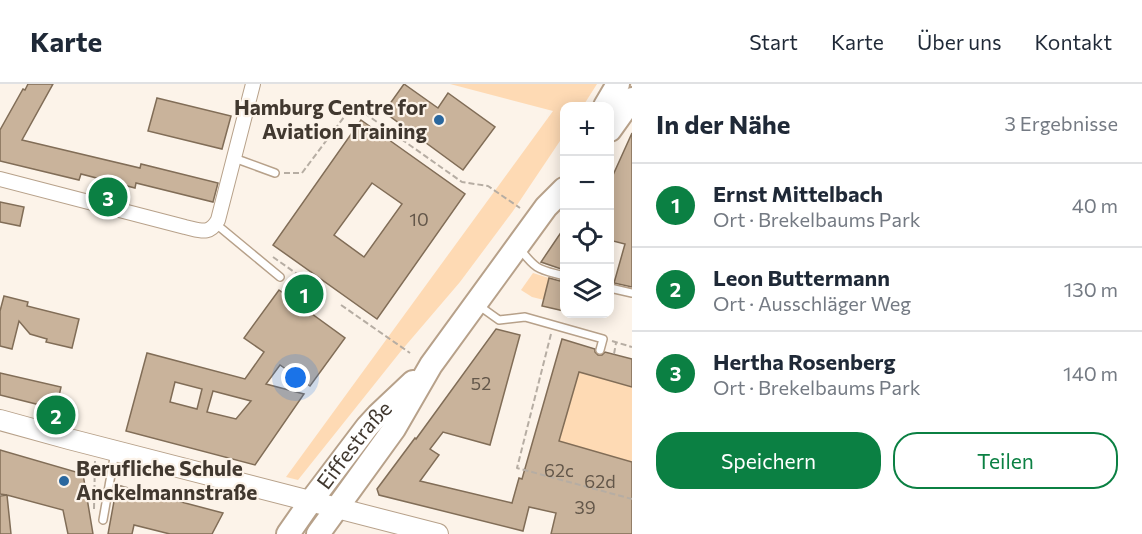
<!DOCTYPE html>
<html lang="de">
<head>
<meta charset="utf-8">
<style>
	body { margin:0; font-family:Commissioner,sans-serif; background:#f6f6f7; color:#1f2937 }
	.controls { position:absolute; right:18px; top:18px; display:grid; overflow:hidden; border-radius:12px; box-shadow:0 3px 15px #0003 }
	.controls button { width:54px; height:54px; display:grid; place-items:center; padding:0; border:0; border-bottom:2px solid #e0e1e3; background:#fff; color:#1f2937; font:30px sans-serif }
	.you { position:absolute; left:296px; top:294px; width:21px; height:21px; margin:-15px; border:4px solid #fff; border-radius:50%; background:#1a73e8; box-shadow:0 0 0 9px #1a73e833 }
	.badge { display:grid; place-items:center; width:39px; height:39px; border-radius:50%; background:#0b8043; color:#fff; font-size:20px; font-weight:700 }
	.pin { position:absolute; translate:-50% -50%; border:3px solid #fff; box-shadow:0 2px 6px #0006 }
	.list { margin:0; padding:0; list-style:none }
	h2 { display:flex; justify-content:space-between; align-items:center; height:78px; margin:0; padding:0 24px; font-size:26px }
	h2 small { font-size:20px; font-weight:400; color:#747a83 }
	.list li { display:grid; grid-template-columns:39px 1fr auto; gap:18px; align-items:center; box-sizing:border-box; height:84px; padding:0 24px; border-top:2px solid #e0e1e3 }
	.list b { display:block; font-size:22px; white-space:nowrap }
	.list p { margin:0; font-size:20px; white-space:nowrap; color:#747a83 }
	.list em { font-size:20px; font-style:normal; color:#747a83 }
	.actions { display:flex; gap:12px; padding:18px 24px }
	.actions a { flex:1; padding:14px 0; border:2px solid #0b8043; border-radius:24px; text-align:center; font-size:21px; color:#0b8043 }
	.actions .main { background:#0b8043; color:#fff }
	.icon { flex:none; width:33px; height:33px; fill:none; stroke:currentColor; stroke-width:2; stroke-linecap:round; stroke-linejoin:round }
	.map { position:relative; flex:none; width:632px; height:450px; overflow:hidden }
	header { display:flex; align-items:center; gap:36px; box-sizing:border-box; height:84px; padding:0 30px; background:#fff; border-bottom:2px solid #e0e1e3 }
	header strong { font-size:28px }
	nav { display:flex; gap:33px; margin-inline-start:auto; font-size:21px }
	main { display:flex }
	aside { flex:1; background:#fff }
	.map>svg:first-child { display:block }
	.green { fill:#fedab4 }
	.building { fill:#c9b39b; stroke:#816d57; stroke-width:1.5; fill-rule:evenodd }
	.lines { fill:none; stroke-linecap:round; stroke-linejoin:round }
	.lane-casing { stroke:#b7a18a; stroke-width:10 }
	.street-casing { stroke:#b7a18a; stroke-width:16 }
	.secondary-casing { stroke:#b7a18a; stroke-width:22 }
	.primary-casing { stroke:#b7a18a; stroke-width:26 }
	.path { stroke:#b6ada3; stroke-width:2; stroke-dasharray:6 3; stroke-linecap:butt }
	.lane { stroke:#fff; stroke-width:7 }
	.street { stroke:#fff; stroke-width:14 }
	.secondary { stroke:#fff; stroke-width:20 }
	.primary { stroke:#fff; stroke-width:22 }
	.poi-dot { fill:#2a679e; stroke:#fcf3e9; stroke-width:2 }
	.labels { text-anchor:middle; stroke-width:4.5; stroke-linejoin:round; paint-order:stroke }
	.number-label { font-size:18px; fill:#63574a }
	.poi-label { font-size:21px; font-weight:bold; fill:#41382f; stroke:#fcf3e9; text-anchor:end }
	.street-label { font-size:21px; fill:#41382f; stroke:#fcf3e9 }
</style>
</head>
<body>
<header>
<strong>Karte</strong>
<nav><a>Start</a><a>Karte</a><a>Über uns</a><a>Kontakt</a></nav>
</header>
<main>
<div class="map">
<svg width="632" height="450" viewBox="0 0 632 450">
	<rect width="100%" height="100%" fill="#fcf3e9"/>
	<!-- green -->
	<g class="green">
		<polygon points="450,0 597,0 583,22 564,22 564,51 513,127 460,198 401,267 298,396 286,393 553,27"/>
		<polygon points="533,189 549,194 544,216 532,213 521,206"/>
		<polygon points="579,288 632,303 632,378 559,357"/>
	</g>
	<!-- building -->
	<g class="building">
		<polygon points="28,0 53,0 22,56 140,84 141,80 218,99 213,118 136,99 135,104 81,90 79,96 0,77 0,46 23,5 25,6"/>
		<polygon points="404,0 438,24 448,9 495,43 463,86 384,28"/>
		<polygon points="157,14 231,32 222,65 148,47"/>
		<path d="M361 36 465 110 377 235 273 161ZM372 99 402 120 364 173 334 151Z"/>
		<polygon points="632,49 632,203 614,199 625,160 609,156 609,100"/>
		<polygon points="0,118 24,123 20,142 0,138"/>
		<polygon points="564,144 564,186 541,178"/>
		<polygon points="549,194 564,198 564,227 542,222"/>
		<path d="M279 206 345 254 310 302 280 281 266 300 304 310 255 381 126 347 147 269 245 295 264 268 244 254ZM175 298 202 305 197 325 170 318ZM213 307 251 317 236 335 207 328Z"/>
		<polygon points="4,212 28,218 27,222 79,235 72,264 46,258 47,255 30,250 19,237 12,265 0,262 0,227"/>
		<polygon points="496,245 520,251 490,361 443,348 430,365 439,371 420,397 512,419 519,394 522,395 562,255 595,265 595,268 598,271 602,271 605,268 632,275 632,303 579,288 559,357 632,378 632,450 551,450 556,429 529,423 523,447 379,411 377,405 415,354 416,355"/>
		<polygon points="0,289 61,303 56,325 0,311"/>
		<polygon points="0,366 83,390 93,450 68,450 63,426 7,411 11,450 0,450 0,412 7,411 0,410"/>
		<polygon points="117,401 223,429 212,450 170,450 134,441 132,450 108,450"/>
	</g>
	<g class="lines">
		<!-- lane casing -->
		<g class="lane-casing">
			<g id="lane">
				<polyline points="234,74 275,89"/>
				<polyline points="216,140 280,193"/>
				<path d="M520 165C537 187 539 185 564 192"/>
				<polyline points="610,204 632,209"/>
				<polyline points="478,221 499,236 525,233 603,255 600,266"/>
				<polyline points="103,436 115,368"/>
			</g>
		</g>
		<!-- street casing -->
		<g class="street-casing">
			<path id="street" d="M0 95 185 143C200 146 209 152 218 136L253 0"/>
		</g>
		<!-- secondary casing -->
		<g class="secondary-casing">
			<polyline id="secondary" points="0,336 69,355 438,450"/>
		</g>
		<!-- primary casing -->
		<g class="primary-casing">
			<g id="primary">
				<polyline points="605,22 618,0"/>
				<polyline points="610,46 632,15"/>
				<path id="s1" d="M288 450 311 417 367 343 378 331 413 298"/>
				<polyline points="318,450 394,345 431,281 546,123 564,105"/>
			</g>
		</g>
		<!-- path -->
		<g class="path">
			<polyline points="284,89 302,89 353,21 462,98 488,102 520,124"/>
			<polyline points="273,173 297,190"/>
			<polyline points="341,221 410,269"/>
			<polyline points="551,250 517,384 632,415"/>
			<polyline points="612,257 632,263"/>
			<polyline points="614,270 616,259"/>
			<polyline points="94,425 95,377"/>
		</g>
		<!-- lane -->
		<use href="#lane" class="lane"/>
		<!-- street -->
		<use href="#street" class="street"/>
		<!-- secondary -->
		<use href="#secondary" class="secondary"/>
		<!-- primary -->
		<use href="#primary" class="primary"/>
	</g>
	<!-- markers -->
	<g class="poi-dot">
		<circle cx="439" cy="36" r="6"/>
		<circle cx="64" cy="397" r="6"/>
	</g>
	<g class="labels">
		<!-- number labels -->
		<g class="number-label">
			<text x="419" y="142">10</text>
			<text x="481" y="306">52</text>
			<text x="559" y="393">62c</text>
			<text x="600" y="404">62d</text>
			<text x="585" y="430">39</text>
		</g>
		<!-- poi labels -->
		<g class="poi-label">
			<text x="427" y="31">Hamburg Centre for<tspan x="427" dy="24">Aviation Training</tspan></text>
			<text x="76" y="392" text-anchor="start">Berufliche Schule<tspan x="76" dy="24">Anckelmannstraße</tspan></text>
		</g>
		<!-- street labels -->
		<g class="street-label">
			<text dy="7" stroke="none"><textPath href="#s1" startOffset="111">Eiffestraße</textPath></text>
		</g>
	</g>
</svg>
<div class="controls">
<button>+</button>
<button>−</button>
<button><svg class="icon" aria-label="locate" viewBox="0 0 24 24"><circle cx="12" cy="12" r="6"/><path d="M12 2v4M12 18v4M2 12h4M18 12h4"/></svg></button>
<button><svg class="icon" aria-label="layers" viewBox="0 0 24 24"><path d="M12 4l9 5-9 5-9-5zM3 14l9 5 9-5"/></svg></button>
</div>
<div class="you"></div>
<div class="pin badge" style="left:304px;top:210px">1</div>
<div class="pin badge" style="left:56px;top:331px">2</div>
<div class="pin badge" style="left:108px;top:113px">3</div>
</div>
<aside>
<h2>In der Nähe<small>3 Ergebnisse</small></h2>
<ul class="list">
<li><span class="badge">1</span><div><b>Ernst Mittelbach</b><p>Ort · Brekelbaums Park</p></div><em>40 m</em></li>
<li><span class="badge">2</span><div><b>Leon Buttermann</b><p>Ort · Ausschläger Weg</p></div><em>130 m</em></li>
<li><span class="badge">3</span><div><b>Hertha Rosenberg</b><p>Ort · Brekelbaums Park</p></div><em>140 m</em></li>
</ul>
<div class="actions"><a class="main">Speichern</a><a>Teilen</a></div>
</aside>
</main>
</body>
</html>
